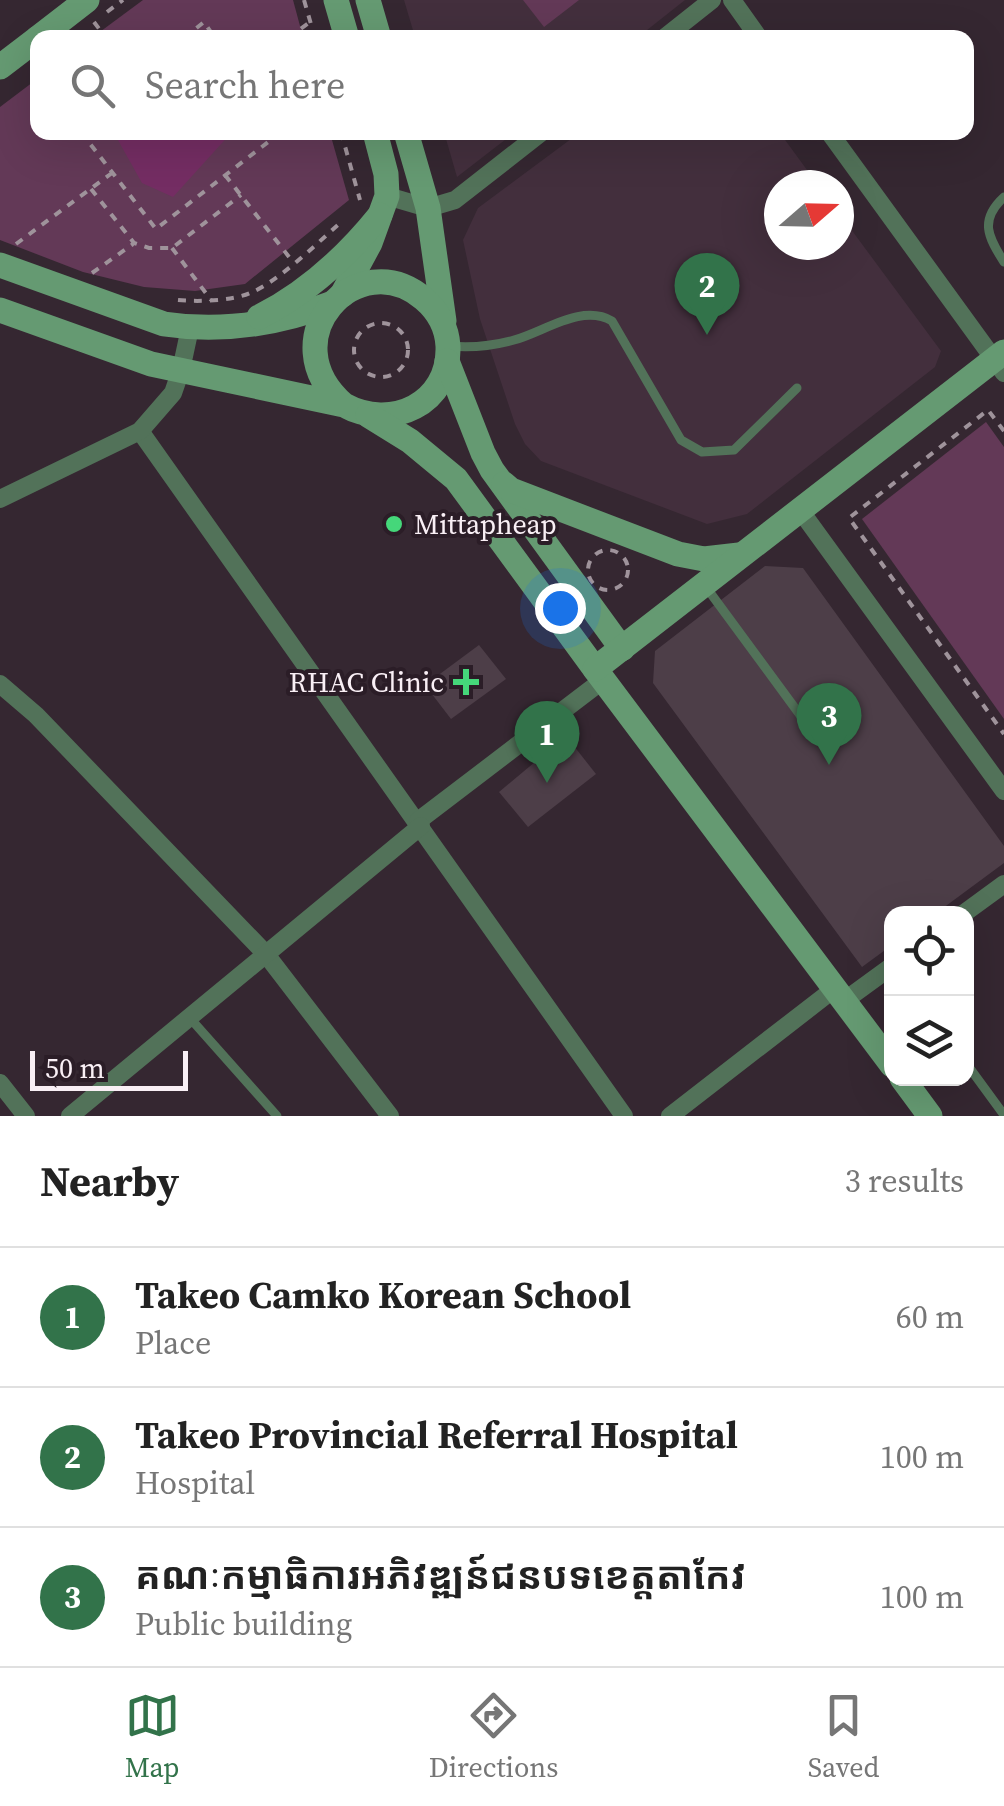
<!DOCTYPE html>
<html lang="en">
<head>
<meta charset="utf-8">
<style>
	body { margin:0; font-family:"Source Serif 4","Noto Sans Khmer",serif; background:#f2f2f2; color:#222 }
	.controls { position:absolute; right:30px; bottom:30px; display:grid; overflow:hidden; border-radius:20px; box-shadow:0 10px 40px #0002 }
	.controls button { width:90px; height:90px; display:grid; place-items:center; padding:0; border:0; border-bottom:2px solid #e0e0e0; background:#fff; color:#222; font:50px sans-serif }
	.compass { position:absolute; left:764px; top:170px; width:90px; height:90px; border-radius:50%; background:#fff; box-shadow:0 10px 40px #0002; rotate:70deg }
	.scale { position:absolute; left:30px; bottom:25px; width:158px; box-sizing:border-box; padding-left:10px; border:5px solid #f9eff5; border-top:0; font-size:28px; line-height:35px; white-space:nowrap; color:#f9eff5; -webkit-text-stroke:8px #2b1d27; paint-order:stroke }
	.you { position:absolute; left:560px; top:608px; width:35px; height:35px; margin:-25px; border:8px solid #fff; border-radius:50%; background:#1a73e8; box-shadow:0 0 0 15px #1a73e833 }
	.badge { display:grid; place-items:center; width:65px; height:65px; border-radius:50%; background:#32734a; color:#fff; font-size:32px; font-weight:700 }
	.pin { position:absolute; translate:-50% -82px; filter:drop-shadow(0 2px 5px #0008) }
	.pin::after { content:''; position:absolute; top:52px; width:35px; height:30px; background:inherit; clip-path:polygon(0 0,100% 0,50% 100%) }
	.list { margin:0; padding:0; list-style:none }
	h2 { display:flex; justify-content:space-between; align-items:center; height:130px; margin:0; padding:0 40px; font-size:42px }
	h2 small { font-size:32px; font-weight:400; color:#767676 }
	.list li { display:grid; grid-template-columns:65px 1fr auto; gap:30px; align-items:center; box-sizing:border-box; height:140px; padding:0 40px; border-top:2px solid #e0e0e0 }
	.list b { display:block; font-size:38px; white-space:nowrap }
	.list p { margin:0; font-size:32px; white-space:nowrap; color:#767676 }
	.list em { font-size:32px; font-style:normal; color:#767676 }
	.icon { flex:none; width:55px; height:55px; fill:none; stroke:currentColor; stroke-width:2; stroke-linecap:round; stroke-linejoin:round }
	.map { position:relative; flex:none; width:1004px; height:1116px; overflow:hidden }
	.search { position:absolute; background:#fff; box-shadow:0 10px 40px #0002; left:30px; right:30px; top:30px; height:110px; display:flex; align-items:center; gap:25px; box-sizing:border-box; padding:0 35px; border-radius:20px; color:#767676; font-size:38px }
	.sheet { height:550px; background:#fff }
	nav { display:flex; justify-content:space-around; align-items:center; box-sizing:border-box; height:140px; border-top:2px solid #e0e0e0; background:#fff; font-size:28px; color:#767676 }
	nav a { display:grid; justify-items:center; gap:5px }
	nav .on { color:#32734a }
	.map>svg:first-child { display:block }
	.built { fill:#432f3d }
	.green { fill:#633957 }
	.water { fill:#742d63 }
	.building { fill:#4d3e48 }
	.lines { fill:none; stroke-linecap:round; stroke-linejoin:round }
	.path { stroke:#9f939b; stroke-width:4; stroke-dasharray:8 8; stroke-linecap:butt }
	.lane { stroke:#527259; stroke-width:9 }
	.street { stroke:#527259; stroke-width:18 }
	.secondary { stroke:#659a72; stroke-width:25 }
	.poi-dot { fill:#45d77a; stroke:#2b1d27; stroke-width:4 }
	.labels { text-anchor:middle; stroke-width:8; stroke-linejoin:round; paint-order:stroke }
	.poi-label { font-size:28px; fill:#f9eff5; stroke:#2b1d27; text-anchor:start }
</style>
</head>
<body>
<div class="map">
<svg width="1004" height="1116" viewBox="0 0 1004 1116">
	<rect width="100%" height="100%" fill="#352731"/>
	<!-- built -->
	<g class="built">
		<polygon points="404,0 685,0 637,38 415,37"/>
		<polygon points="444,132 514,132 514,133 457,177"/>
		<polygon points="579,133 780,133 818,185 779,185 779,245 839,245 839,213 941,351 935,367 747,514 707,524 541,461 525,444 515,424 480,319 463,240 478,208"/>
	</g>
	<!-- green -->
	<g class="green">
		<polygon points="143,0 293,0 303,37 93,37"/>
		<polygon points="523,0 579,0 544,27"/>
		<polygon points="37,79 38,132 330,133 349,200 245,284 195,291 144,287 83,272 0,240 0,107"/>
		<polygon points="986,422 1004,447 1004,719 862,519"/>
	</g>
	<!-- water -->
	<polygon class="water" points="114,133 231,133 173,197 142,183"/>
	<!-- building -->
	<g class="building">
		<polygon points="765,566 803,568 1004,846 1004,863 935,914 892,914 892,945 862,967 653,683 655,651"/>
		<polygon points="479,645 506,679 451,719 425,685"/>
		<polygon points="566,736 596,774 528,827 499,792"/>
	</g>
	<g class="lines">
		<!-- path -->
		<g class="path">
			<polyline points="304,0 315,38"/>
			<polyline points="107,12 123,0"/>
			<polyline points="94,22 106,38"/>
			<polyline points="184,38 204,22 215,38"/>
			<polyline points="288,38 310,22"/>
			<polyline points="81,132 156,229 281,132"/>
			<polyline points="341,132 360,200"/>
			<polyline points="225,175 293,262"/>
			<polyline points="91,189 134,243 149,248 172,248 241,195"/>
			<polyline points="16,244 112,173"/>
			<polyline points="172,248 211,300"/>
			<polyline points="92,273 133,244"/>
			<path d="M178 300C197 302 232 301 250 293 278 282 315 245 339 224"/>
			<circle cx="381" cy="350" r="27"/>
			<polyline points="1004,431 988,410 849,518 1004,734"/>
			<circle cx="608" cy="570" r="20"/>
		</g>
		<!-- lane -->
		<g class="lane">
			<path d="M1004 197C979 220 988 237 1004 262"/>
			<path d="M450 346C472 348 492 346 514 340 544 332 582 303 612 321L681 440 702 452 734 450 797 388"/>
			<polyline points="706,587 803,719"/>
			<polyline points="189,1017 277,1116"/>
			<polyline points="966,1063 1004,1115"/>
		</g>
		<!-- street -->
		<g class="street">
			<polyline points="732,0 759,38"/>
			<polyline points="664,38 712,0"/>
			<polyline points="829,132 1004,373"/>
			<polyline points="387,196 428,208 455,200 542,132"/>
			<polyline points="140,431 624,1116"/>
			<polyline points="0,499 140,431 173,393 181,370 190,328"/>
			<polyline points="800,510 1004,791"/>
			<polyline points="0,684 36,715 265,953 390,1116"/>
			<polyline points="418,821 603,680"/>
			<polyline points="963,914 1004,884"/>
			<polyline points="844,1001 892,966"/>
			<polyline points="0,1083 26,1116"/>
			<polyline points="70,1116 421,826"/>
			<polyline points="670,1116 834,989"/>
		</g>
		<!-- secondary -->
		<g class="secondary">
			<polyline points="336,0 347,38"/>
			<polyline points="368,0 379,38"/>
			<polyline points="38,38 87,0"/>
			<polyline points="0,67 38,38"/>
			<polyline points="406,132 428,208 444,321"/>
			<path d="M0 265 164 324C223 333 278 324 333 303"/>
			<polyline points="342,295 370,243 387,196 386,174 375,132"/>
			<path d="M0 310 151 364 344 405C391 431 450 404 448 346 447 328 438 311 424 299 358 242 268 339 344 405"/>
			<path d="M259 317C307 293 347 256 380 215"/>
			<polyline points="447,361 483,453 492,470 622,649"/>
			<polyline points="368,415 410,441 456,479 595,669 892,1065"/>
			<polyline points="504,484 511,490 678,554 704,559 739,555"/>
			<polyline points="595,669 1004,352"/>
			<polyline points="902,1078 930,1116"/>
		</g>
	</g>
	<!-- markers -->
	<g class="poi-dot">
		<circle cx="394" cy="524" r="10"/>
		<path d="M461 667h10v10h10v10h-10v10h-10v-10h-10v-10h10z"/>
	</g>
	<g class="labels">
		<!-- poi labels -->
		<g class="poi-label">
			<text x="414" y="534">Mittapheap</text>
			<text x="444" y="692" text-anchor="end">RHAC Clinic</text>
		</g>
	</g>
</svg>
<div class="controls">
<button><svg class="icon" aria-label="locate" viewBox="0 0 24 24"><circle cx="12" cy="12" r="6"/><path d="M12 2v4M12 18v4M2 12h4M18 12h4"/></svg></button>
<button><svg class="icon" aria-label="layers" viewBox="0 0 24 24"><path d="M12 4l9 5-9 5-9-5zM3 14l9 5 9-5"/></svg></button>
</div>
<svg class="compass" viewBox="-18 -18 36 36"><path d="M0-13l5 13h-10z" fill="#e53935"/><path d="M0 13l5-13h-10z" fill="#767676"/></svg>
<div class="scale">50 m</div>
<div class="you"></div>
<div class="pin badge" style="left:547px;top:783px">1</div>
<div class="pin badge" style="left:707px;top:335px">2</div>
<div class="pin badge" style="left:829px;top:765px">3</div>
<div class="search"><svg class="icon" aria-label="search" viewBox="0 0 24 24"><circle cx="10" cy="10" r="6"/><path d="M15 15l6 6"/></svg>Search here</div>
</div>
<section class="sheet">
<h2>Nearby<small>3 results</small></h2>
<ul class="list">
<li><span class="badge">1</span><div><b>Takeo Camko Korean School</b><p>Place</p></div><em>60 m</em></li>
<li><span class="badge">2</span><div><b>Takeo Provincial Referral Hospital</b><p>Hospital</p></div><em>100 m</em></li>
<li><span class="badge">3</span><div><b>គណៈកម្មាធិការអភិវឌ្ឍន៍ជនបទខេត្តតាកែវ</b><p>Public building</p></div><em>100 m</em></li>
</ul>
</section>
<nav>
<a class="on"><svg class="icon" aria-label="map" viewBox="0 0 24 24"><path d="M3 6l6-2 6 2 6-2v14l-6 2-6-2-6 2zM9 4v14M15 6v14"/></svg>Map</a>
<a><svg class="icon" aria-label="directions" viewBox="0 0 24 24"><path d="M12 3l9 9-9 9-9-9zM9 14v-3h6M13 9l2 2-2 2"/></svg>Directions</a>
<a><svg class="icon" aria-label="saved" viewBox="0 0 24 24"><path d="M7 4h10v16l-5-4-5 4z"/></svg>Saved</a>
</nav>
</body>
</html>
